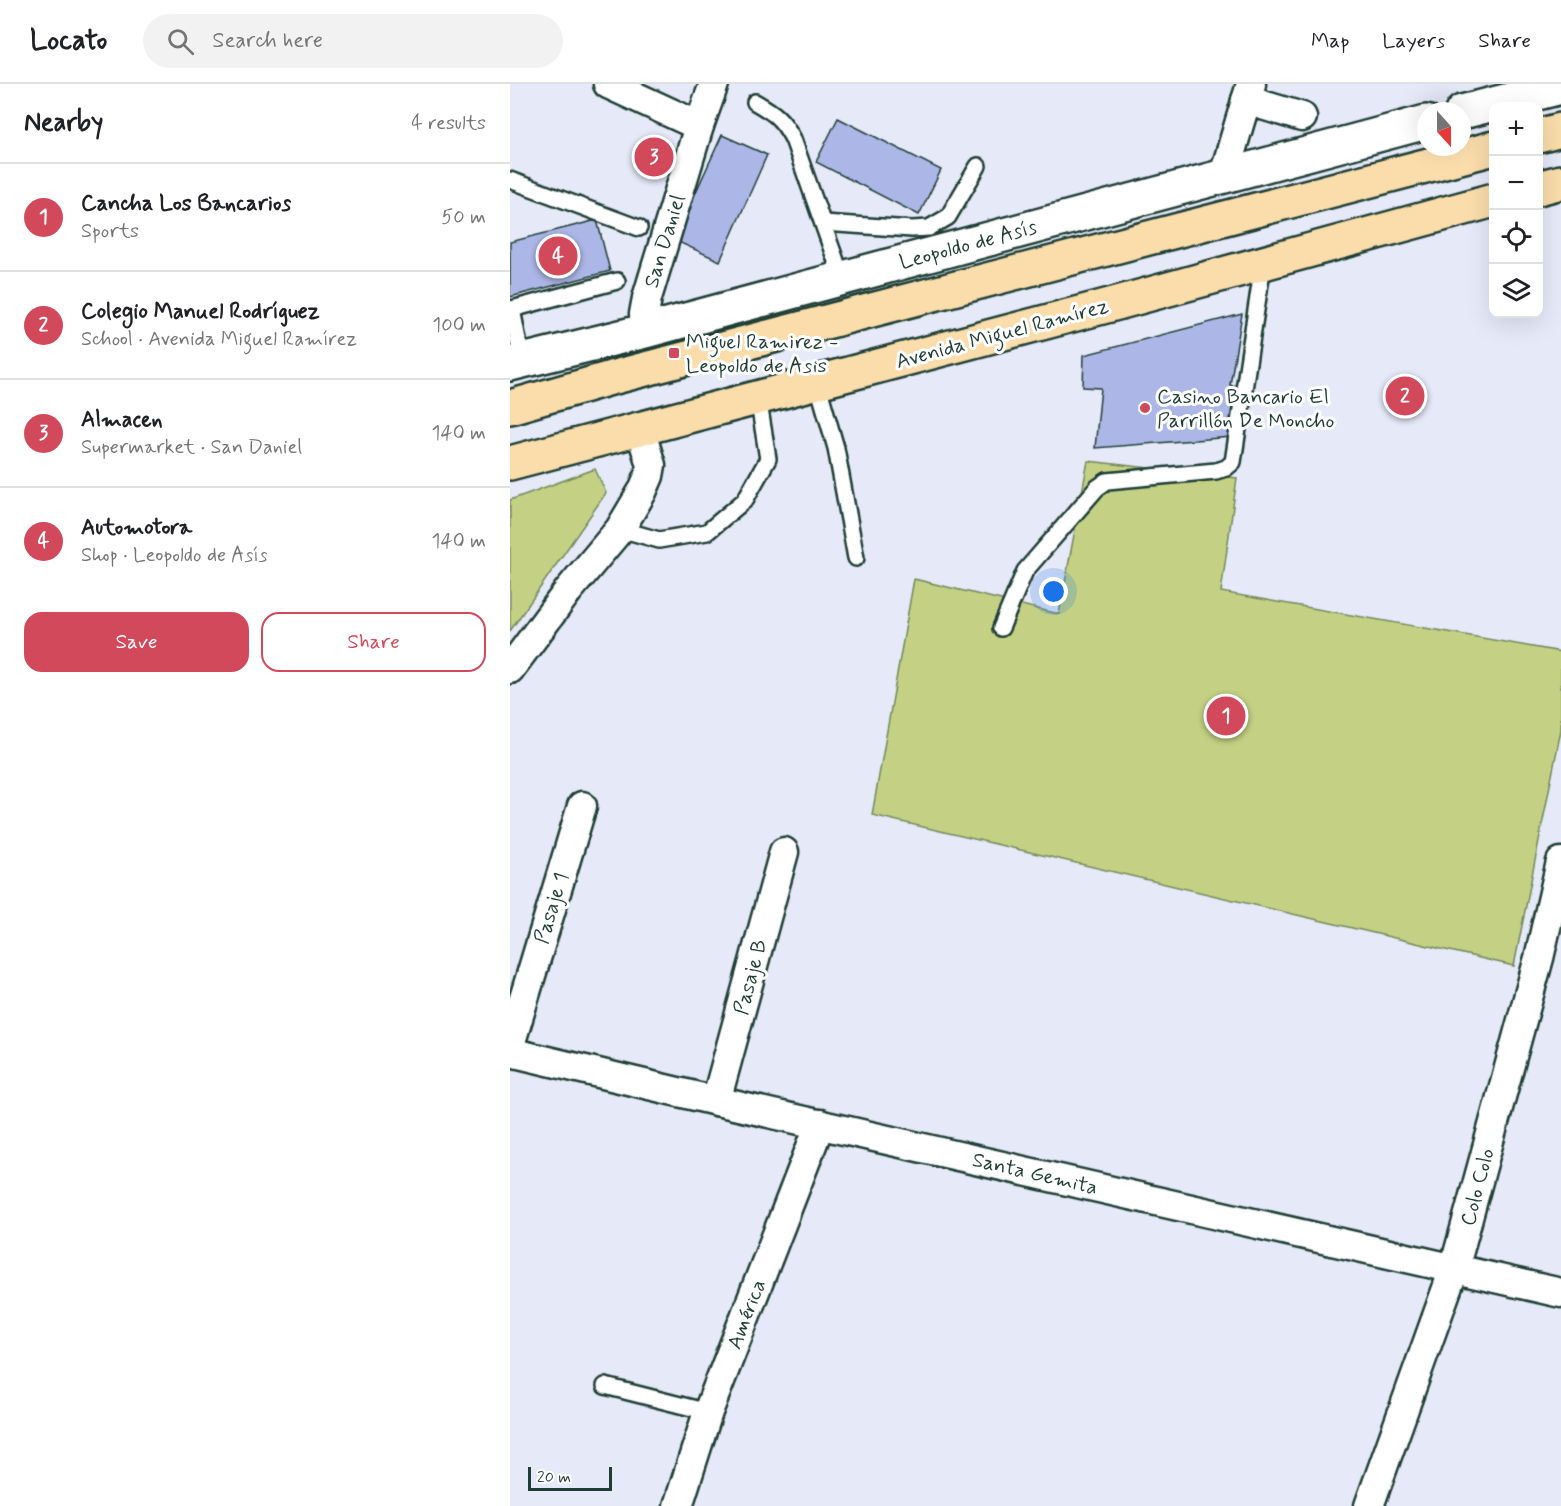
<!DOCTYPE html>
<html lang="en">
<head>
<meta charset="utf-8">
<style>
	body { margin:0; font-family:Mynerve,sans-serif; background:#f2f2f2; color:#202124 }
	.controls { position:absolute; right:18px; top:18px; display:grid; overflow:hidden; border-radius:12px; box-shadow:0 6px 24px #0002 }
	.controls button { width:54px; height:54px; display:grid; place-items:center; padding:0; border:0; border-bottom:2px solid #e0e0e0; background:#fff; color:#202124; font:30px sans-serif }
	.compass { position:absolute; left:907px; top:18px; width:54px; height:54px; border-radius:50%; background:#fff; box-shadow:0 6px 24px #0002; rotate:159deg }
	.scale { position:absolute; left:18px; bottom:15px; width:84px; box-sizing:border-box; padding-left:6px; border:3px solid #1f3d34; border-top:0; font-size:16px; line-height:21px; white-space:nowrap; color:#1f3d34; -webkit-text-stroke:4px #fff; paint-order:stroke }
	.you { position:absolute; left:544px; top:508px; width:21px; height:21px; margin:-15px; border:4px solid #fff; border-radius:50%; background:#1a73e8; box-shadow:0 0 0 9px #1a73e833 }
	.badge { display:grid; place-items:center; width:39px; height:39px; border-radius:50%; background:#d1495b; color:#fff; font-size:20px; font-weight:700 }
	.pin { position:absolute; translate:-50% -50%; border:3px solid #fff; box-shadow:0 2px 6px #0006 }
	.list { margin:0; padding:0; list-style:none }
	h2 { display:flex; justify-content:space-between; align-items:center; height:78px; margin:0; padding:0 24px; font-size:26px }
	h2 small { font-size:20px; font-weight:400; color:#757577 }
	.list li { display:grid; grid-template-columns:39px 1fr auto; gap:18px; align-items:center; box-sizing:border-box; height:108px; padding:0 24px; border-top:2px solid #e0e0e0 }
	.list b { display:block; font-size:22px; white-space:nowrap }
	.list p { margin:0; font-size:20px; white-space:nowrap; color:#757577 }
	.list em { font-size:20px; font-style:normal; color:#757577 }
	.actions { display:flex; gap:12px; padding:18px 24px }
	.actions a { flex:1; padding:14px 0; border:2px solid #d1495b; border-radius:18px; text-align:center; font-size:21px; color:#d1495b }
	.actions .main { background:#d1495b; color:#fff }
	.icon { flex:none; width:33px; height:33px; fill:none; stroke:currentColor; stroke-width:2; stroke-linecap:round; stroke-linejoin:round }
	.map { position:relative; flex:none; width:1051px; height:1422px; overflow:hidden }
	header { display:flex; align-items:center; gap:36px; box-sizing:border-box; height:84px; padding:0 30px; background:#fff; border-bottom:2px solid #e0e0e0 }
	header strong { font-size:28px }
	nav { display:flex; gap:33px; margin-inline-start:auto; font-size:21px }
	.search { width:420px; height:54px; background:#f2f2f2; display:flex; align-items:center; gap:15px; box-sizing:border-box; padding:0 21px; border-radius:33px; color:#757577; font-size:22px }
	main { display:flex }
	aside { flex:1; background:#fff }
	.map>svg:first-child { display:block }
	.green { fill:#c4d184; stroke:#72875c; stroke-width:1.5 }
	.building { fill:#acb7e7; stroke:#1f3d34; stroke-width:1.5 }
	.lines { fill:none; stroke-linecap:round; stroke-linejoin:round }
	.service-casing { stroke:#1f3d34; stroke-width:20 }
	.minor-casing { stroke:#1f3d34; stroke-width:33 }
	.tertiary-casing { stroke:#1f3d34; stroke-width:38 }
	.primary-casing { stroke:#1f3d34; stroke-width:38 }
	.service { stroke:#fff; stroke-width:15 }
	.minor { stroke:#fff; stroke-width:28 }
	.tertiary { stroke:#fff; stroke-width:33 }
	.primary { stroke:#faddab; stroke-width:33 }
	.poi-dot { fill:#d1495b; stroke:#fff; stroke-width:2 }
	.labels { text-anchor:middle; stroke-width:6; stroke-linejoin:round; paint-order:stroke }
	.street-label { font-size:21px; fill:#1f3d34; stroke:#fff }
	.poi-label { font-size:21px; fill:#1f3d34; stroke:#fff; text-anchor:start }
</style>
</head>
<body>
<header>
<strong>Locato</strong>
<div class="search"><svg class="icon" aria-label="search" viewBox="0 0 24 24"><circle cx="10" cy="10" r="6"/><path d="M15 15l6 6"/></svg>Search here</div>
<nav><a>Map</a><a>Layers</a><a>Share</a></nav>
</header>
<main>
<aside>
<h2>Nearby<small>4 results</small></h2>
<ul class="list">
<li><span class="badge">1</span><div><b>Cancha Los Bancarios</b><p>Sports</p></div><em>50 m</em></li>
<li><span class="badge">2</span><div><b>Colegio Manuel Rodríguez</b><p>School · Avenida Miguel Ramírez</p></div><em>100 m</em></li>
<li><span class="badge">3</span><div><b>Almacen</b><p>Supermarket · San Daniel</p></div><em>140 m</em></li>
<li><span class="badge">4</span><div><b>Automotora</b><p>Shop · Leopoldo de Asís</p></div><em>140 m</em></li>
</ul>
<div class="actions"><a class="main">Save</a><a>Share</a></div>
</aside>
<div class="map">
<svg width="1051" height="1422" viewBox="0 0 1051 1422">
	<rect width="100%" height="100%" fill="#e6e9f8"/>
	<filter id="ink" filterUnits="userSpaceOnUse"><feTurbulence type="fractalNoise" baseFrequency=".0167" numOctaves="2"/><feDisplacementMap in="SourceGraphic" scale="12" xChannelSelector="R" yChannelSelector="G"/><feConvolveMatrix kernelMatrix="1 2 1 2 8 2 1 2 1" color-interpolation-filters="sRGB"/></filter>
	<g filter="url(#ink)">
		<!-- green -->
		<g class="green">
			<polygon points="578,377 727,394 711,508 1051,568 1051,646 1004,882 362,731 404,495 549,530"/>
			<polygon points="85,385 96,409 0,547 0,416"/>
		</g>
		<!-- building -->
		<g class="building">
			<polygon points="328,34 431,86 409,131 306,78"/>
			<polygon points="212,51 257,71 210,177 164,156"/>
			<polygon points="87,136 100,187 0,213 0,158"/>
			<polygon points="732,230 720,301 731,303 722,353 585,364 591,304 573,303 574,271"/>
		</g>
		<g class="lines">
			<!-- service casing -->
			<g class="service-casing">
				<g id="service">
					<path d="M245 18C264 29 272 34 283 55L332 194"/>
					<polyline points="0,96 129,144"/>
					<polyline points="313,139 402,145 419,144 438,133 468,82"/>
					<polyline points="0,225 2,225 12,277"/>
					<polyline points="2,225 107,197"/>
					<polyline points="307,298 326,364 346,474"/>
					<polyline points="110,445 149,456 197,448 235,416 258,375 248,313"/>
					<polyline points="491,544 515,487 587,404 597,397 706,387 716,384 723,378 753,180"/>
					<polyline points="95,1302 198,1328"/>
				</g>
			</g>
			<!-- minor casing -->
			<g class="minor-casing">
				<g id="minor">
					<polyline points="98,0 189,42"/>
					<polyline points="736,16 792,33"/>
					<polyline points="714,91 741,0"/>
					<polyline points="135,247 134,230 137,214 189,42 204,0"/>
					<polyline points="0,585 58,507 110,445 132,408 139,392 141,381 130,345"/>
					<polyline points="0,961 72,722"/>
					<polyline points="0,968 206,1017 1051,1209"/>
					<polyline points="206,1017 274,768"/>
					<polyline points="168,1422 198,1328 310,1040"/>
					<polyline points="859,1422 944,1185 1029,874 1051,778"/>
				</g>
			</g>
			<!-- tertiary casing -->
			<g class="tertiary-casing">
				<g id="tertiary">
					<polyline points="952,28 1051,3"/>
					<polyline points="0,280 135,247 916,38"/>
				</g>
			</g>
			<!-- primary casing -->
			<g class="primary-casing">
				<g id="primary">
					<polyline points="1028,52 1051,46"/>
					<polyline points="1028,104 1051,98"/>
					<polyline points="0,323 101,294 984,64"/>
					<polyline points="0,379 600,221 984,116"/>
				</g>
			</g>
			<!-- service -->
			<use href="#service" class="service"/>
			<!-- minor -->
			<use href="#minor" class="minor"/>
			<!-- tertiary -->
			<use href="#tertiary" class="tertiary"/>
			<!-- primary -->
			<use href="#primary" class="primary"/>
		</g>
	</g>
	<!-- markers -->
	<g class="poi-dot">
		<rect x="158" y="263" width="12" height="12" rx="3"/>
		<circle cx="635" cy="324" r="6"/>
	</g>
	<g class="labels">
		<!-- street labels -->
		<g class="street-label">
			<text transform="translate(154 157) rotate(-73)" y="7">San Daniel</text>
			<text transform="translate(458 160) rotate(-15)" y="7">Leopoldo de Asís</text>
			<text transform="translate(492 249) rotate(-15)" y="7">Avenida Miguel Ramírez</text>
			<text transform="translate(41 824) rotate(-73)" y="7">Pasaje 1</text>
			<text transform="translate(240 893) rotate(-75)" y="7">Pasaje B</text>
			<text transform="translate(525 1089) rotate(13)" y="7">Santa Gemita</text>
			<text transform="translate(967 1103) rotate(-75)" y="7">Colo Colo</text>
			<text transform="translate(236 1230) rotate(-69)" y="7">América</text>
		</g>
		<!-- poi labels -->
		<g class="poi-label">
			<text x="176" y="264">Miguel Ramirez -<tspan x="176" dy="24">Leopoldo de Asis</tspan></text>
			<text x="647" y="319">Casino Bancario El<tspan x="647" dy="24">Parrillón De Moncho</tspan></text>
		</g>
	</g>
</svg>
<div class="controls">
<button>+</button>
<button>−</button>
<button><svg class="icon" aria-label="locate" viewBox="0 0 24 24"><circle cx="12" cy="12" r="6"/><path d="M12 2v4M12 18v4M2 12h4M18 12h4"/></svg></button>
<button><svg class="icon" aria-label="layers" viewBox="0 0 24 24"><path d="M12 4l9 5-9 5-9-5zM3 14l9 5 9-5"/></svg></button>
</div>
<svg class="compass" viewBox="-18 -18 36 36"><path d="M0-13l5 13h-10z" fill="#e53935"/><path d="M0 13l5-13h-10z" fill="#757577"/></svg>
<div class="scale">20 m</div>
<div class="you"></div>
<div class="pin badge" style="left:716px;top:632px">1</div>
<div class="pin badge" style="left:895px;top:312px">2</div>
<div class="pin badge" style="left:144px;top:73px">3</div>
<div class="pin badge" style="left:48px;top:172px">4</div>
</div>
</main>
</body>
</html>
